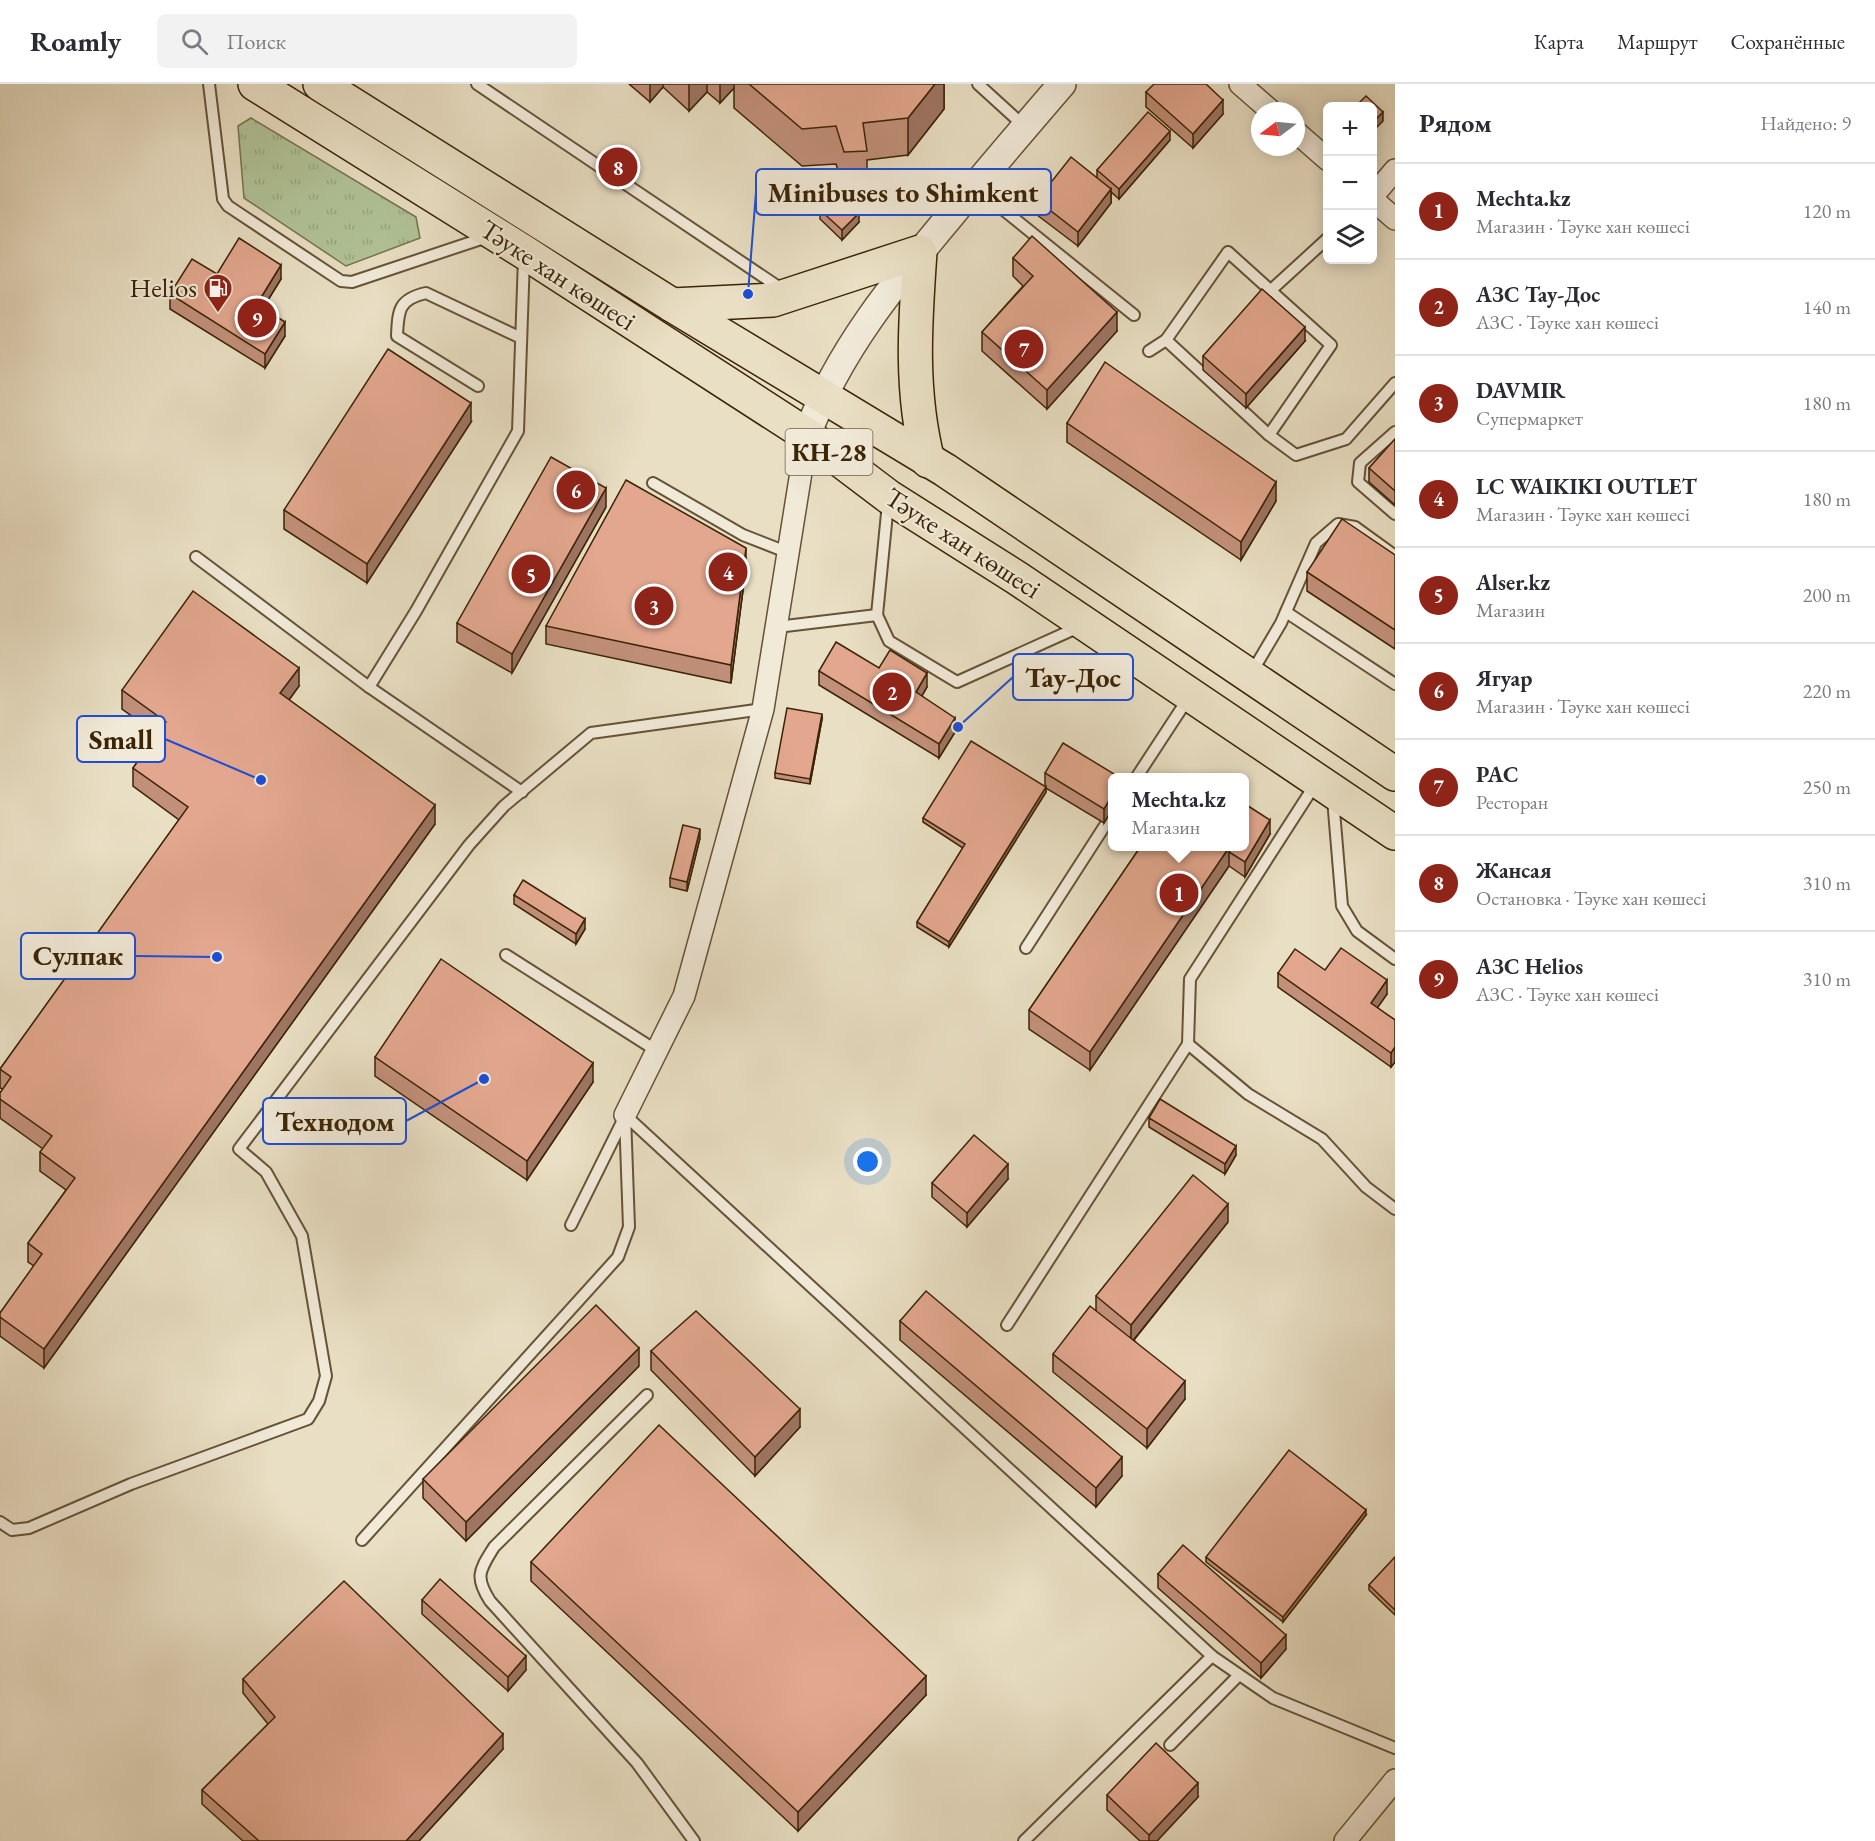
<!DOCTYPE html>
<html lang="ru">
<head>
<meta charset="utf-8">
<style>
	body { margin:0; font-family:"EB Garamond",serif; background:#f2f2f3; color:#2b2b33 }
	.controls { position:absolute; right:18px; top:18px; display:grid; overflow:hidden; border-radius:9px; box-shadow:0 3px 15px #0003 }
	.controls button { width:54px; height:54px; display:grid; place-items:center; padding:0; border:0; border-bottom:2px solid #e1e1e2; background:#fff; color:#2b2b33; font:30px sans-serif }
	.compass { position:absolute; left:1251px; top:18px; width:54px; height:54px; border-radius:50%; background:#fff; box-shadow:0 3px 15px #0003; rotate:254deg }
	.you { position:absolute; left:868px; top:1078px; width:21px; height:21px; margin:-15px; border:4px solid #fff; border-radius:50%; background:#1a73e8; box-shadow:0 0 0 9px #1a73e833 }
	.badge { display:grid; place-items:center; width:39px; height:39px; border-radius:50%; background:#8f2418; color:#fff; font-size:20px; font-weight:700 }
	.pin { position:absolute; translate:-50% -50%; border:3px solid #fff; box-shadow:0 2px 6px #0006 }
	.popup { position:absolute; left:1108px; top:689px; width:141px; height:78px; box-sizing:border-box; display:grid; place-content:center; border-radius:9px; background:#fff; filter:drop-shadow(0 2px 4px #0005); font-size:20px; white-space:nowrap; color:#7c7c81 }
	.popup b { font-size:22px; color:#2b2b33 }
	.popup::after { content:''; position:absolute; left:50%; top:100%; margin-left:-12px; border:12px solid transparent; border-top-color:#fff }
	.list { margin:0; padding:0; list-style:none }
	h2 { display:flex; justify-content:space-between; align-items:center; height:78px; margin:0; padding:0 24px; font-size:26px }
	h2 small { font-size:20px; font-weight:400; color:#7c7c81 }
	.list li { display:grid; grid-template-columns:39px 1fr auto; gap:18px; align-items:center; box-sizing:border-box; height:96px; padding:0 24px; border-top:2px solid #e1e1e2 }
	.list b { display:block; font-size:22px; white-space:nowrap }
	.list p { margin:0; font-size:20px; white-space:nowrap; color:#7c7c81 }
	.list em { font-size:20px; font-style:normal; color:#7c7c81 }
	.icon { flex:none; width:33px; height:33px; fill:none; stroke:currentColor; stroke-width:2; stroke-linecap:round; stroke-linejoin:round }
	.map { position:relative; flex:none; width:1395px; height:1757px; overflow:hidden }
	header { display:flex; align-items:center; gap:36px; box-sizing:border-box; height:84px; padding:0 30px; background:#fff; border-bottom:2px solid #e1e1e2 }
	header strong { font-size:28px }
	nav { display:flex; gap:33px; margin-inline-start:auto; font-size:21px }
	.search { width:420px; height:54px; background:#f2f2f3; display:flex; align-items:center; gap:15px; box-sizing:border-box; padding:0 21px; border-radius:9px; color:#7c7c81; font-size:22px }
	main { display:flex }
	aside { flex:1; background:#fff }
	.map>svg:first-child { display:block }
	.grass { fill:url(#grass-tufts); stroke:#76744e; stroke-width:1.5 }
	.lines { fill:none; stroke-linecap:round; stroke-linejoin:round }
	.service-casing { stroke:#665335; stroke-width:14 }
	.minor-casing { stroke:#665335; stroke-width:24 }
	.tertiary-casing { stroke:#665335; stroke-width:30 }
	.primary-casing { stroke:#3b2405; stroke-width:36 }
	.service { stroke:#f1ead9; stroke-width:10 }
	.minor { stroke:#f1ead9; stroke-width:21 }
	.tertiary { stroke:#f1ead9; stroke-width:27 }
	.primary { stroke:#e9dfc4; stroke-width:33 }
	.wall { fill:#c2907a; stroke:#3b2405; stroke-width:1.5 }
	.shaded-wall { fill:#9e7563; stroke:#3b2405; stroke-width:1.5 }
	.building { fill:#e2a78e; stroke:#3b2405; stroke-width:1.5 }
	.labels { text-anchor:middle; stroke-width:4.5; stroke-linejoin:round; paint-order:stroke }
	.shield { fill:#f1ead9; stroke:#725f45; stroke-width:1.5 }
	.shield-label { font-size:26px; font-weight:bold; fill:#3b2405 }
	.street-label { font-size:27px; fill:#3b2405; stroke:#f1ead9 }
	.poi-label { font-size:27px; fill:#3b2405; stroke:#f1ead9; text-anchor:end }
	.leader { fill:none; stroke:#1d4ed8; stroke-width:2 }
	.callout-dot { fill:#1d4ed8; stroke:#f1ead9; stroke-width:2 }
	.callout { fill:#f1ead9; stroke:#1d4ed8; stroke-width:2 }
	.callout-label { font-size:28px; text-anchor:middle; font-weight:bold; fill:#3b2405 }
</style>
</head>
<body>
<header>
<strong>Roamly</strong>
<div class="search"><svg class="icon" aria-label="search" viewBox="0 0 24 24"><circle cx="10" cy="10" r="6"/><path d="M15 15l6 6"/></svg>Поиск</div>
<nav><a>Карта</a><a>Маршрут</a><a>Сохранённые</a></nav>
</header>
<main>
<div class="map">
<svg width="1395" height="1757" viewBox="0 0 1395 1757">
	<defs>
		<pattern id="grass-tufts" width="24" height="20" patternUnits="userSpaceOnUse" patternTransform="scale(1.5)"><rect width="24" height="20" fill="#b1c398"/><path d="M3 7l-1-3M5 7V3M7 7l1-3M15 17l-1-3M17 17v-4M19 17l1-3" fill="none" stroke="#99a782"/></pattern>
	</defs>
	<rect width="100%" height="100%" fill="#e9dfc4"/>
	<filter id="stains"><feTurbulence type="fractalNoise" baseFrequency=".00333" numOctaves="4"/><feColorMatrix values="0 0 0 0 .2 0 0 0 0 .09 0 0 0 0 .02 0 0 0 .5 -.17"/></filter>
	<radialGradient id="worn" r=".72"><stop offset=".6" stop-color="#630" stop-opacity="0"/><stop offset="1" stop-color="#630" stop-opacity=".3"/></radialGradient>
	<!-- grass -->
	<polygon class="grass" points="251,34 416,133 420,154 346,182 244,114 238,42"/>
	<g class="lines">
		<!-- service casing -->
		<g class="service-casing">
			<g id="service">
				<polyline points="209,0 223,115 228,122 341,197 352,198 487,153"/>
				<polyline points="477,0 783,206"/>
				<polyline points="978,0 1024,42"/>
				<polyline points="975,103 1134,231"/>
				<polyline points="1270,207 1328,154"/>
				<polyline points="1166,256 1269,351 1296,371 1346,355 1395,299"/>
				<polyline points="1149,267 1166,256 1228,168 1331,261 1269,351"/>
				<path d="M478 302 397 252C398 226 399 215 426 209L521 254"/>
				<polyline points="1395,348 1360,379 1358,398 1395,430"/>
				<polyline points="653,399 743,451 789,469"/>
				<polyline points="888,419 877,531 889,557 957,598 1081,542"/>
				<polyline points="196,473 369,603 522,708"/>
				<polyline points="1286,528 1395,600"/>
				<polyline points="777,543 877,531"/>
				<polyline points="1252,588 1281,539 1316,459 1338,440 1355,443 1395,472"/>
				<polyline points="369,603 416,527 518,347 524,174"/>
				<polyline points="1136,694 1189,613"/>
				<polyline points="1316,699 1190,895 1188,960 1248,1010 1322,1055 1366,1103 1395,1125"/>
				<polyline points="1333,715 1342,822 1357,847 1395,875"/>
				<polyline points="1026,864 1113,729"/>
				<polyline points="506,871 657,967"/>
				<polyline points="571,1141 624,1034"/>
				<polyline points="1007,1241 1188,960"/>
				<path d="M647 1311 494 1463C480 1486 474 1492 490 1517L637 1679 694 1757"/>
				<polyline points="0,1438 12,1446 29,1444 131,1400 308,1335 319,1317 326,1292 302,1152 266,1088 239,1065 469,761 504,722 591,649 763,625"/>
				<polyline points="362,1456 618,1173 629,1143 625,1031 1212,1572 1273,1614 1395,1664"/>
				<polyline points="1170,1661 1238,1592"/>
				<polyline points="1024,1757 1212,1572"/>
			</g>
		</g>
		<!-- minor casing -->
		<g class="minor-casing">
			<g id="minor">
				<polyline points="1240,0 1271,27"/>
				<polyline points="1296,48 1328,76"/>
				<polyline points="1372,113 1395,86"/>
				<polyline points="1372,115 1395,135"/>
				<polyline points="625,1031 684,912 763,625 807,351"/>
				<polyline points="1345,1757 1395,1696"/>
			</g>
		</g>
		<!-- tertiary casing -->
		<g class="tertiary-casing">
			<path id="tertiary" d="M807 351C838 267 895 198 952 130 988 86 1025 43 1062 0"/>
		</g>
		<!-- primary casing -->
		<g class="primary-casing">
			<g id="primary">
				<polyline points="255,0 524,168 807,351 889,413 1017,494 1395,749"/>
				<polyline points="320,0 672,221 945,386 1395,690"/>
				<path d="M672 221 773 216 920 168C915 239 910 307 928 377"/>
			</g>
		</g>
		<!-- service -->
		<use href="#service" class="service"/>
		<!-- minor -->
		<use href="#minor" class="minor"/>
		<!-- tertiary -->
		<use href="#tertiary" class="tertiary"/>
		<!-- primary -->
		<use href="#primary" class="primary"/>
	</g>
	<!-- wall -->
	<g class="wall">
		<polygon points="629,0 944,0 944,25 908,71 867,76 867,105 844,106 836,80 802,82 734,24 734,4 720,19 707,8 689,27 663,3 650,18"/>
		<polygon points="1146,8 1223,30 1193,64 1146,23"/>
		<polygon points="1170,56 1119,115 1111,108 1111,119 1078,162 1037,131 1037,116 1097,94 1097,86"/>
		<polygon points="820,126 859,138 842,156 820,135"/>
		<polygon points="1013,174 1117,247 1047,325 982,267 982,248 1023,202 1013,192"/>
		<polygon points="217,190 281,195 263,224 285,252 265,284 170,225 170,210"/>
		<polygon points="1305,257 1246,324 1203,286 1203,272"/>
		<polygon points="471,338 367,499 284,445 284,426"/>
		<polygon points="1067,339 1276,417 1241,476 1067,358"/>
		<polygon points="1395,355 1395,421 1369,398 1369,384"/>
		<polygon points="606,423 512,589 457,558 457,539"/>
		<polygon points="1395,471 1395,565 1307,507 1307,488"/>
		<polygon points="746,483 731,599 546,560 546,542"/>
		<polygon points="879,584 927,603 922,612 955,648 939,674 819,601 819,587"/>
		<polygon points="299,602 289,616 435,740 44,1284 0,1252 0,1229 34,1182 28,1178 28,1159 66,1106 40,1087 40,1068 43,1065 0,1034 0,1009 3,1005 0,1004 0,985 179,736 133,702 133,684 157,650 122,625 122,606"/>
		<polygon points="822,635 810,700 775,694 775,689"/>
		<polygon points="1045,689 1113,693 1113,724 1104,739 1046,704 1046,708 949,863 917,843 917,838 963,764 923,738 923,734 1045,703"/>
		<polygon points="1270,750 1245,793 1229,782 1090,986 1029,945 1029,926 1141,762"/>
		<polygon points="700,754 687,807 670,803 670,794"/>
		<polygon points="514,811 585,845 576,860 514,820"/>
		<polygon points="1325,886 1387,910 1377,924 1395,936 1395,978 1391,983 1278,903 1278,889"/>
		<polygon points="375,973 593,998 527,1096 375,992"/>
		<polygon points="1149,1034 1236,1071 1225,1090 1149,1043"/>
		<polygon points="1008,1095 967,1143 932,1113 932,1099"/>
		<polygon points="1228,1138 1134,1256 1185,1315 1147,1364 1053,1288 1053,1270 1096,1226 1096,1212"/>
		<polygon points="900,1237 1122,1392 1096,1423 900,1256"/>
		<polygon points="651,1267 800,1343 755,1392 651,1286"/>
		<polygon points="639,1282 466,1457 423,1414 423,1395"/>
		<polygon points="1366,1431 1283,1538 1206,1478 1206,1473"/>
		<polygon points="1395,1473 1395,1531 1369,1506 1369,1501"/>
		<polygon points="531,1478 926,1611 798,1747 531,1497"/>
		<polygon points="1158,1490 1286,1565 1261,1594 1158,1504"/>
		<polygon points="422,1516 526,1586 508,1607 422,1530"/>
		<polygon points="243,1595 503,1665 419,1757 243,1757 202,1720 202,1706 268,1640 243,1609"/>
		<polygon points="1107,1711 1198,1713 1157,1757 1140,1757 1107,1726"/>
	</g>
	<!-- shaded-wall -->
	<g class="shaded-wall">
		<polygon points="650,0 663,0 663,3 650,18"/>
		<polygon points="689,0 707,0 707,8 689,27"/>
		<polygon points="720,0 734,0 734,4 720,19"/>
		<polygon points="935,0 944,0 944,25 908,71 908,34"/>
		<polygon points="1223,16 1223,30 1193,64 1193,50"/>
		<polygon points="1383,28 1383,37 1372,48 1372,39"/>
		<polygon points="1170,47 1170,56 1119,115 1119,105"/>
		<polygon points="1111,105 1111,119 1078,162 1078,148"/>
		<polygon points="859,129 859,138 842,156 842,146"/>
		<polygon points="281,181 281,195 257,234 257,220"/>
		<polygon points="1117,228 1117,247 1047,325 1047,306"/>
		<polygon points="285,238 285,252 265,284 265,270"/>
		<polygon points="1305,243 1305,257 1246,324 1246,310"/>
		<polygon points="471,319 471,338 367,499 367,480"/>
		<polygon points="1276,398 1276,417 1241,476 1241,458"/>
		<polygon points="606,404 606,423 512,589 512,570"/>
		<polygon points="746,464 746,483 731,599 731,581"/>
		<polygon points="299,584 299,602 280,628 280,609"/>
		<polygon points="927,589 927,603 916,622 916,608"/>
		<polygon points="822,630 822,635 810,700 810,695"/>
		<polygon points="955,634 955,648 939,674 939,660"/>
		<polygon points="1046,703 1046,708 949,863 949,858"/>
		<polygon points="1113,710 1113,724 1104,739 1104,725"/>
		<polygon points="435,721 435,740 44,1284 44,1265"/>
		<polygon points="1270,736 1270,750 1245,793 1245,778"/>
		<polygon points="700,745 700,754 687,807 687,798"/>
		<polygon points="1230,762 1235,762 1229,768 1229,782 1090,986 1090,968"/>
		<polygon points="585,835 585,845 576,860 576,850"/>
		<polygon points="1387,896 1387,910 1371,933 1371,919"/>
		<polygon points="1395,963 1395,978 1391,983 1391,969"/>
		<polygon points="593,979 593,998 527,1096 527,1077"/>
		<polygon points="1236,1062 1236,1071 1225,1090 1225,1080"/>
		<polygon points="1008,1080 1008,1095 967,1143 967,1129"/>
		<polygon points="1228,1120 1228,1138 1131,1259 1131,1241"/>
		<polygon points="639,1264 639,1282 466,1457 466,1438"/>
		<polygon points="1185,1297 1185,1315 1147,1364 1147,1345"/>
		<polygon points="800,1325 800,1343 755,1392 755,1373"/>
		<polygon points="1122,1373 1122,1392 1096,1423 1096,1404"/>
		<polygon points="1366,1426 1366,1431 1283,1538 1283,1533"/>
		<polygon points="1286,1551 1286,1565 1261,1594 1261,1579"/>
		<polygon points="526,1572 526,1586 508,1607 508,1593"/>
		<polygon points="926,1592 926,1611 798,1747 798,1728"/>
		<polygon points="503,1650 503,1665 419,1757 406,1757"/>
		<polygon points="1198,1699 1198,1713 1157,1757 1149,1757 1149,1751"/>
	</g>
	<!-- building -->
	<g class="building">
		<polygon points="749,0 935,0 908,34 863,39 867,67 844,68 836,42 802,45"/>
		<polygon points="1154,0 1206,0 1223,16 1193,50 1146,8"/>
		<polygon points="1366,12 1383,28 1372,39 1372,22 1356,22"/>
		<polygon points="1148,28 1170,47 1119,105 1097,86"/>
		<polygon points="1071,73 1111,105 1078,148 1037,116"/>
		<polygon points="837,108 859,129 842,146 820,126"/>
		<polygon points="1032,152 1117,228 1047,306 982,248 1033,192 1013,174"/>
		<polygon points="239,154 281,181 257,220 285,238 265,270 170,210 192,175 217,190"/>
		<polygon points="1262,205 1305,243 1246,310 1203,272"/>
		<polygon points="388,265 471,319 367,480 284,426"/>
		<polygon points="1105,278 1276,398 1241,458 1067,339"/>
		<polygon points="1395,355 1395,407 1369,384"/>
		<polygon points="551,373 606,404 512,570 457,539"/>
		<polygon points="626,396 746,464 731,581 546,542"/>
		<polygon points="1342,435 1395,471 1395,546 1307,488"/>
		<polygon points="193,507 299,584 280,609 435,721 44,1265 0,1233 0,1229 42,1170 28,1159 75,1094 40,1068 52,1052 0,1015 0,1009 11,993 0,985 188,723 133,684 166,638 122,606"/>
		<polygon points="836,558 879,584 890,566 927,589 916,608 955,634 939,660 819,587"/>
		<polygon points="787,624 822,630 810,695 775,689"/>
		<polygon points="971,657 1046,703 949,858 917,838 965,760 923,734"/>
		<polygon points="1063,659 1119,693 1113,693 1113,710 1104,725 1045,689"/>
		<polygon points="1245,720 1270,736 1245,778 1229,768 1233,762 1245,762"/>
		<polygon points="683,741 700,745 687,798 670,794"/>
		<polygon points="1141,762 1230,762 1090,968 1029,926"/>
		<polygon points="523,796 585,835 576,850 514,811"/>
		<polygon points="1341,864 1387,896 1371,919 1395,936 1395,963 1391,969 1278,889 1295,865 1325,886"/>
		<polygon points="441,875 593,979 527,1077 375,973"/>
		<polygon points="1160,1015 1236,1062 1225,1080 1149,1034"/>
		<polygon points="974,1051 1008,1080 967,1129 932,1099"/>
		<polygon points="1193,1091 1228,1120 1131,1241 1096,1212"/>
		<polygon points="926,1207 1122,1373 1096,1404 900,1237"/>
		<polygon points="596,1221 639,1264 466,1438 423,1395"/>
		<polygon points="1090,1222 1185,1297 1147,1345 1053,1270"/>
		<polygon points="696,1227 800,1325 755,1373 651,1267"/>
		<polygon points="659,1341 926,1592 798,1728 531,1478"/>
		<polygon points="1289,1366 1366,1426 1283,1533 1206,1473"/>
		<polygon points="1183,1461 1286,1551 1261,1579 1158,1490"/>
		<polygon points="1395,1473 1395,1526 1369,1501"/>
		<polygon points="440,1495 526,1572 508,1593 422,1516"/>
		<polygon points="344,1497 503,1650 406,1757 259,1757 202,1706 275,1633 243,1595"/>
		<polygon points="1156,1659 1198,1699 1149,1751 1107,1711"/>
	</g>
	<!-- icons -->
	<defs>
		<g id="fuel-pin" transform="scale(1.5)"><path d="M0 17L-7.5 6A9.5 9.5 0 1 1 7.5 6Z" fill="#8f2418" stroke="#f1ead9"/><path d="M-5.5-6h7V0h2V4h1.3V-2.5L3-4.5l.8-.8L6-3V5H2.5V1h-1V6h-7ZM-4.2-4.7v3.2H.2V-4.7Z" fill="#fff"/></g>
	</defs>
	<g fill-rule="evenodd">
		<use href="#fuel-pin" x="218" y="204"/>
	</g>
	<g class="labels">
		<!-- shield labels -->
		<rect class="shield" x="785.5" y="345" width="87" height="46" rx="4.5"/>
		<g class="shield-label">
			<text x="829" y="377">КН-28</text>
		</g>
		<!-- street labels -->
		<g class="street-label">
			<text transform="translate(558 191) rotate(33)" y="9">Тәуке хан көшесі</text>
			<text transform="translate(963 459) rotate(33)" y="9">Тәуке хан көшесі</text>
		</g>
		<!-- poi labels -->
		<g class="poi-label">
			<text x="197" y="213">Helios</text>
		</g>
	</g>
	<!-- callouts -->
	<path class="leader" d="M748 210L756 108M958 643L1013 593M261 696L165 655M217 873L135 872M484 995L406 1037"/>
	<g class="callout-dot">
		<circle cx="748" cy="210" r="6"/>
		<circle cx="958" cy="643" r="6"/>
		<circle cx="261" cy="696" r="6"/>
		<circle cx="217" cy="873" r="6"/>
		<circle cx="484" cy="995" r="6"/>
	</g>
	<g class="callout">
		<rect x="756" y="85" width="295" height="46" rx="6"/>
		<rect x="1013" y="570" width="120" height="46" rx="6"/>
		<rect x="77" y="632" width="88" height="46" rx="6"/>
		<rect x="21" y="849" width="114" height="46" rx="6"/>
		<rect x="263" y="1014" width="143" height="46" rx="6"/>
	</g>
	<g class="callout-label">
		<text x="903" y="118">Minibuses to Shimkent</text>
		<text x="1073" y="603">Тау-Дос</text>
		<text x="121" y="665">Small</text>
		<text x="78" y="881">Сулпак</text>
		<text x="335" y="1047">Технодом</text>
	</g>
	<rect width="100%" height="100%" filter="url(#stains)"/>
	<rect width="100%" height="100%" fill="url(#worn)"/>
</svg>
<div class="controls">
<button>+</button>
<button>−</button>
<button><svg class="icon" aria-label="layers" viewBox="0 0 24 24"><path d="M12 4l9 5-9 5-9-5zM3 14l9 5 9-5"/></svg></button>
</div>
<svg class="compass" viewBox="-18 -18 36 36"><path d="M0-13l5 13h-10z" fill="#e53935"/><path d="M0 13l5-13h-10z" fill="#7c7c81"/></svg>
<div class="you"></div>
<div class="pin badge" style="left:1179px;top:809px">1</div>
<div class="popup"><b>Mechta.kz</b>Магазин</div>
<div class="pin badge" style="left:892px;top:608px">2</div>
<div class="pin badge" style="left:654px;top:522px">3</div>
<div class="pin badge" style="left:728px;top:488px">4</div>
<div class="pin badge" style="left:531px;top:490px">5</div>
<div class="pin badge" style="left:576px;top:406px">6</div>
<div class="pin badge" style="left:1024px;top:265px">7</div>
<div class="pin badge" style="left:618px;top:83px">8</div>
<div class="pin badge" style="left:257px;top:234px">9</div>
</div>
<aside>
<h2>Рядом<small>Найдено: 9</small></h2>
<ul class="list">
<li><span class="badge">1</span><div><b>Mechta.kz</b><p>Магазин · Тәуке хан көшесі</p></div><em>120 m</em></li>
<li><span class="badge">2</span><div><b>АЗС Тау-Дос</b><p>АЗС · Тәуке хан көшесі</p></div><em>140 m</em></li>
<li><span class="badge">3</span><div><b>DAVMIR</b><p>Супермаркет</p></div><em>180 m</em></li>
<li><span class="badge">4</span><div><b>LC WAIKIKI OUTLET</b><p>Магазин · Тәуке хан көшесі</p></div><em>180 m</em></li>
<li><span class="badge">5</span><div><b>Alser.kz</b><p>Магазин</p></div><em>200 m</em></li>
<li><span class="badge">6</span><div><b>Ягуар</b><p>Магазин · Тәуке хан көшесі</p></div><em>220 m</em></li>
<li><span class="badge">7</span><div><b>РАС</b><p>Ресторан</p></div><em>250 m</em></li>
<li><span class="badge">8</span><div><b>Жансая</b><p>Остановка · Тәуке хан көшесі</p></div><em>310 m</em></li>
<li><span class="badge">9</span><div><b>АЗС Helios</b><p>АЗС · Тәуке хан көшесі</p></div><em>310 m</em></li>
</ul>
</aside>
</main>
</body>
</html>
